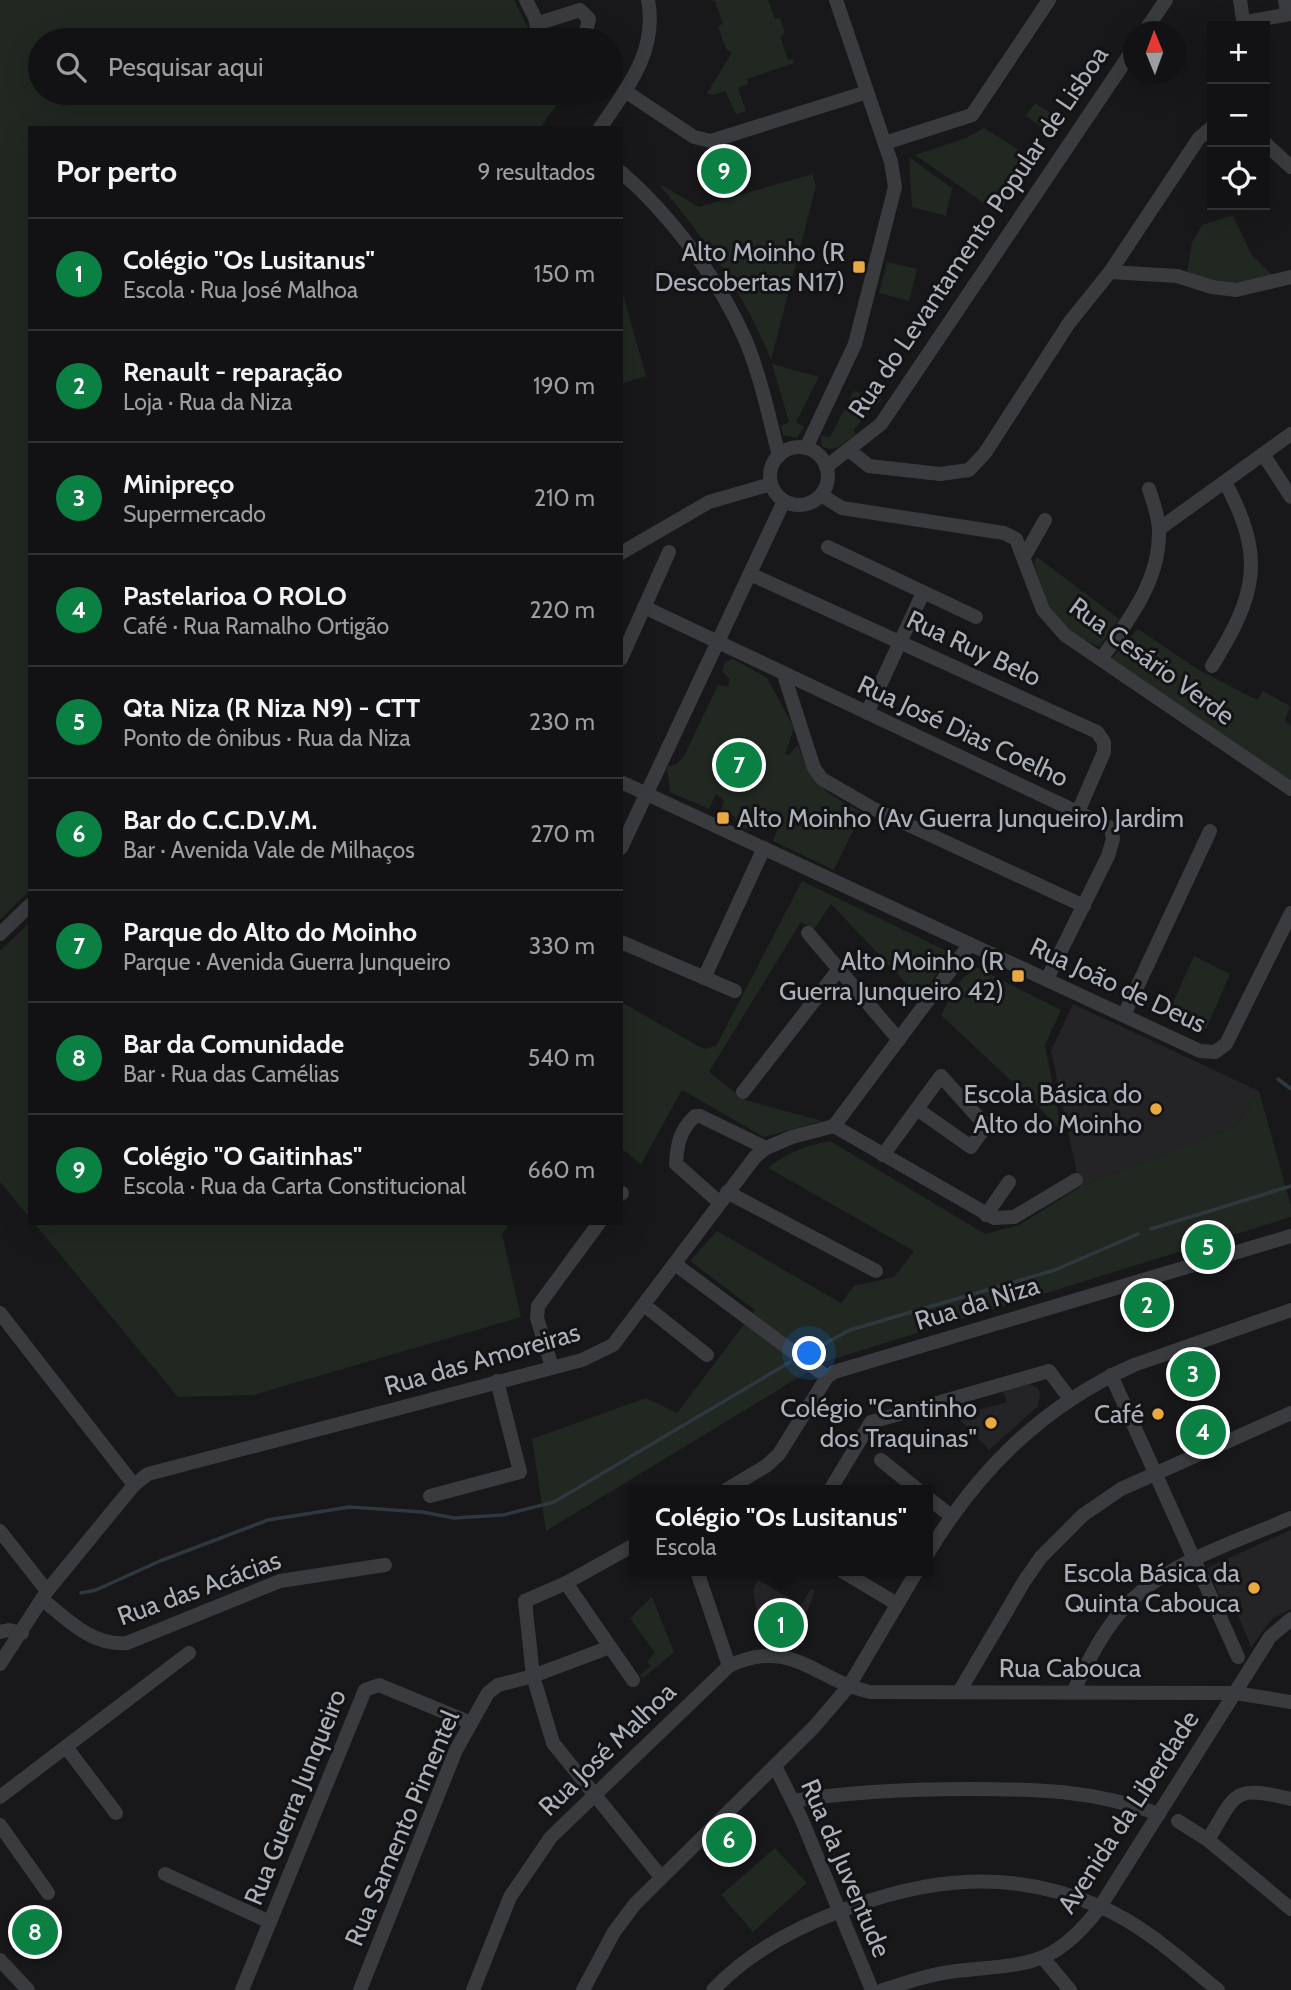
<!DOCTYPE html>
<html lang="pt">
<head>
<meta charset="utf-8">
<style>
	body { margin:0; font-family:Cabin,sans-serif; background:#1f2022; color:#f1f3f6 }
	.controls { position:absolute; right:21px; top:21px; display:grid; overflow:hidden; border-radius:0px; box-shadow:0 7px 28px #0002 }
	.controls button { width:63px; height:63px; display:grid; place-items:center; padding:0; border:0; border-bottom:2px solid #313234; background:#121214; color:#f1f3f6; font:35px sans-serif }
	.compass { position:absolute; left:1123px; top:21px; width:63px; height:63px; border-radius:50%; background:#121214; box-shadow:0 7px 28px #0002; rotate:359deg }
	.you { position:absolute; left:810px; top:1354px; width:24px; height:24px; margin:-18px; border:5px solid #fff; border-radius:50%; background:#1a73e8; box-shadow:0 0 0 10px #1a73e833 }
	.badge { display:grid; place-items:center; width:46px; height:46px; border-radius:50%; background:#0b8043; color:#fff; font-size:23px; font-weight:700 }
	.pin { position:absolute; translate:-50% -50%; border:4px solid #fff; box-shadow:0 2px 7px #0006 }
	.popup { position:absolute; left:629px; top:1485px; width:304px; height:91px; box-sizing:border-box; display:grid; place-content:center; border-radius:0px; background:#121214; filter:drop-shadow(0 2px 5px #0005); font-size:23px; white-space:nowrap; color:#9c9ea0 }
	.popup b { font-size:26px; color:#f1f3f6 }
	.popup::after { content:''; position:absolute; left:50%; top:100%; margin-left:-14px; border:14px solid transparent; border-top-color:#121214 }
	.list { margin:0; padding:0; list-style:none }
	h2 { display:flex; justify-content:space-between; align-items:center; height:91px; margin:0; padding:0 28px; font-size:30px }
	h2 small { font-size:23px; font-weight:400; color:#9c9ea0 }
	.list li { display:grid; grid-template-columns:46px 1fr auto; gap:21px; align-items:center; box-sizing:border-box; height:112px; padding:0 28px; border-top:2px solid #313234 }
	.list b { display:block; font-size:26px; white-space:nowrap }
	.list p { margin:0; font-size:23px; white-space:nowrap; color:#9c9ea0 }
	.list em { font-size:23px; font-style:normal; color:#9c9ea0 }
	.icon { flex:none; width:38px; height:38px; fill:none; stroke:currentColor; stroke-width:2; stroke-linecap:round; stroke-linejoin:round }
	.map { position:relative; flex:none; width:1291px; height:1990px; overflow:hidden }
	.search { position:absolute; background:#121214; box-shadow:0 7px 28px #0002; left:28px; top:28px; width:595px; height:77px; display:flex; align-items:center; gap:18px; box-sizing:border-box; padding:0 24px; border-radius:38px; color:#9c9ea0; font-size:26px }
	.panel { position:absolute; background:#121214; box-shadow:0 7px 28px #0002; left:28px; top:126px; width:595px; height:1099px; border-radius:0px }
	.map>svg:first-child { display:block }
	.built { fill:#242427 }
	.green { fill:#202821 }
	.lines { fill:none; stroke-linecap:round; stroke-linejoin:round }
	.stream { stroke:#2f383e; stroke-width:3.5 }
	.minor { stroke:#393b3f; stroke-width:14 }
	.poi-dot { fill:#e9a942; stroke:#131315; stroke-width:2.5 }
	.labels { text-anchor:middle; stroke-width:6; stroke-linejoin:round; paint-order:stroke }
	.street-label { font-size:26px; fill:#abb0b9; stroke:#131315 }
	.poi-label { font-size:26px; fill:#abb0b9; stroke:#131315; text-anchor:end }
</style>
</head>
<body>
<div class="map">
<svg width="1291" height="1990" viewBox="0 0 1291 1990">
	<rect width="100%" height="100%" fill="#18181a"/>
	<!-- built -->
	<g class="built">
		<polygon points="1073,1004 1259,1091 1236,1126 1080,1187 1051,1051"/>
		<polygon points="1029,1384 1038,1388 1040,1394 1038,1406 989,1450 956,1416 1007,1402 1003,1390"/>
		<polygon points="1291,1530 1291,1609 1273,1618 1251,1647 1236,1610 1227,1612 1207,1568"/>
		<polygon points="758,1580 801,1605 811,1589 815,1591 794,1647 762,1645 753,1590"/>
	</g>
	<!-- green -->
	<g class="green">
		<polygon points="0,0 514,0 534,40 40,40 40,93 561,93 563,96 540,128 30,128 30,890 0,920"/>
		<polygon points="709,0 768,0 775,19 780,18 785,33 780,36 788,60 793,59 794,63 747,79 748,84 738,88 746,111 736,114 725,91 712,95 707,93 732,53 726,49 718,26 723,24 715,1"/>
		<polygon points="1035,103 1064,122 1055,136 1026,116"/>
		<polygon points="984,128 1035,160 998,213 915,155 966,138"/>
		<polygon points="909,157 952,188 946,216 912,207"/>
		<path d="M812 174 816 186 771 360C743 291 706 240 658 183L699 207Z"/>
		<polygon points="1233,215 1251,254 1275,278 1218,285 1187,272 1192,243 1202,225"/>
		<polygon points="887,262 917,269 909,301 879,293"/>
		<polygon points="621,288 646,376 621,384"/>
		<polygon points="772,364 819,377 796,422 804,427 797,438 783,435 781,426 789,422"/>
		<path d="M854 391 882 399 853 430 856 434C845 442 836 454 822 446L821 436 830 437Z"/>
		<path d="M1037 557 1119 619 1099 647C1053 626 1046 609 1034 562Z"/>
		<polygon points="1138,629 1199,670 1257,700 1263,691 1290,706 1285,720 1291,726 1291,789 1110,660"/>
		<path d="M733 659 767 678 794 728 785 754 789 755 798 745C811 784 826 794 862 812L834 870 773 841 779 825 769 821 763 830 754 825 750 831 736 824 735 817 729 814 724 817 720 814 724 800 716 794 709 809 670 792 667 767 678 763 685 754 718 685 728 687 730 679 722 672 725 662Z"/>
		<polygon points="802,881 949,952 921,999 831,904 814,929 801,922 709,1072 745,1100 822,1121 764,1137 682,1090 641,1164 621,1148 621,1002 704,1049 716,1046"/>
		<polygon points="30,922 30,1218 0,1182 0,951"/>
		<polygon points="1194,956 1230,974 1206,1029 1196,1030 1167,1016"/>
		<polygon points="976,967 1061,1010 1045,1045 1062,1133 1039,1107 941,1015 959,982"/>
		<path d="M1259 1091 1291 1206V1217L824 1362 546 1531 532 1439 646 1398 677 1413 755 1310 690 1261 717 1231 841 1303 854 1286 894 1277 914 1251 768 1168C788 1152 805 1146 830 1141L985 1234 1019 1225 1080 1187 1236 1126Z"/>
		<polygon points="34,1223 510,1223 502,1234 521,1317 253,1395 178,1397"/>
		<polygon points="652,1597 674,1652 643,1678 640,1675 651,1666 647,1661 655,1653 630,1618"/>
		<polygon points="775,1848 807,1883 753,1932 721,1895"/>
	</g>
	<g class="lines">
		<!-- stream -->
		<g class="stream">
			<polyline points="1278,1079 1291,1089"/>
			<polyline points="1151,1229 1291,1186"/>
			<polyline points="809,1352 850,1330 1055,1270 1138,1234"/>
			<polyline points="81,1593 96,1590 160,1561 268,1520 350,1507 422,1512 454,1518 503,1515 554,1502 790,1362"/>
		</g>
		<!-- minor -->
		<g class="minor">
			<polyline points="526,0 546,40"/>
			<polyline points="1240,0 1243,20 1246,22 1291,14"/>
			<polyline points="1285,0 1287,14"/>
			<polyline points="536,24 580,10 589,19 584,40"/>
			<polyline points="1144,32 1166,0"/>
			<polyline points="625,91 694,137 711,141 867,92"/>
			<path d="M600 128C627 88 658 51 648 0"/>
			<polyline points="885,143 972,115 1049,0"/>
			<polyline points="1265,143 1291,167"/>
			<path d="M621 172C671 215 720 281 746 341 761 378 769 417 779 456"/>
			<polyline points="1110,272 1177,276 1212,287 1236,290 1291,277"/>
			<circle cx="799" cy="476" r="29"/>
			<polyline points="806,448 855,344 895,187 891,162 836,0"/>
			<polyline points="850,451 869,466 940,474 969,470 985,453 1069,323 1110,272 1199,138 1212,127"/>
			<polyline points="1263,454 1291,497"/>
			<polyline points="826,467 881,424 1134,48"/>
			<polyline points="821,495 842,508 1004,533 1016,539 1043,610 1065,635 1291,789"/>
			<polyline points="1159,529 1291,434"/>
			<polyline points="828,547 976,617"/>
			<polyline points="621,553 709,502 771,484"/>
			<polyline points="1024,557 1045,520"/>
			<polyline points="750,574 1097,732 1104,742 1104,752 1078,812"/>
			<polyline points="644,607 1111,828 1113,839 1108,856 1047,979"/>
			<path d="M1102 658C1129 619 1160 581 1159 531 1159 517 1153 502 1149 489"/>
			<polyline points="621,659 669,552"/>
			<path d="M1212 666C1256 595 1266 558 1225 482"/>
			<polyline points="784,675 814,768 822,779 872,808 1084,906"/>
			<polyline points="867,713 923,593"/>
			<polyline points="621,782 1200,1051 1215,1052 1226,1044 1291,913"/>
			<polyline points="621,848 784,501"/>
			<polyline points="808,933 899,1040"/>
			<polyline points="0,934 30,905"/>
			<polyline points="621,942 735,991"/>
			<polyline points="704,978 764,848"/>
			<polyline points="1124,1015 1210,831"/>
			<polyline points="743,1092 839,969"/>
			<polyline points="834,1126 994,1218 1014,1217 1076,1180"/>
			<polyline points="883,1155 941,1076 986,1126 971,1147 917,1109"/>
			<polyline points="727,1192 876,1271"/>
			<polyline points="621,1194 622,1193"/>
			<path d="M719 1202 676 1164C677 1144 680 1130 695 1116H700L766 1148"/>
			<polyline points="986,1215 1009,1182"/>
			<polyline points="675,1264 827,1377"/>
			<polyline points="644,1305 707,1355"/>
			<polyline points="0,1313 134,1485"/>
			<polyline points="552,1367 537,1318 538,1306 599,1223"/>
			<polyline points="1111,1375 1238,1657"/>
			<polyline points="881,1460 918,1490"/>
			<polyline points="726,1490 766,1466 779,1454 827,1377 834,1372 1291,1236"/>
			<polyline points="830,1490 871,1422 1049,1371 1070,1399"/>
			<polyline points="430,1496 520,1472 497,1381"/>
			<polyline points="928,1498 951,1516"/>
			<polyline points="0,1531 47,1591"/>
			<polyline points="634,1545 566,1583 525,1601 533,1676 553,1743 661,1877"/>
			<path d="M928 1553C979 1469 1044 1405 1134 1365L1291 1310"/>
			<polyline points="697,1571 729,1666"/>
			<polyline points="842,1571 897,1604"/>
			<polyline points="566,1583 633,1680"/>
			<path d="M43 1600C68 1620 92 1646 127 1643L280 1581 385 1565"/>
			<polyline points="0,1632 9,1630 22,1633"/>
			<polyline points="0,1664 47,1591 134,1485 148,1474 582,1360 613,1345 755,1157 766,1148 792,1137 834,1126 970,944"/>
			<polyline points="959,1692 1025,1580 1041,1557 1083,1515 1121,1489 1291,1413"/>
			<path d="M1073 1692C1089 1660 1104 1627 1130 1602 1169 1562 1241 1540 1291 1518"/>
			<polyline points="66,1747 116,1813"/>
			<polyline points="775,1766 801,1818 872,1990"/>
			<polyline points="0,1797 189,1653"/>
			<path d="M793 1801C852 1791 909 1789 969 1789 1038 1789 1093 1790 1159 1814"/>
			<polyline points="1178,1821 1208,1840 1291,1909"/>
			<polyline points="0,1825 48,1893"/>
			<path d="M1208 1840C1237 1792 1232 1785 1291 1799"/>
			<polyline points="165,1874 270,1922"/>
			<polyline points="1043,1958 1070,1990"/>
			<polyline points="0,1960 28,1990"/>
			<polyline points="242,1990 365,1690 379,1685 471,1723"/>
			<polyline points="360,1990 456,1750 488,1693 498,1685 533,1676 610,1647"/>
			<path d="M473 1990 510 1897 551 1837 729 1666C792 1636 816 1681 870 1692L1235 1693 1291 1702"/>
			<polyline points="583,1990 614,1932 635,1904 814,1727 849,1686 917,1571"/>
			<path d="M713 1990C747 1954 793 1929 838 1912 927 1877 1011 1868 1101 1907 1145 1926 1181 1960 1218 1990"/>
			<path d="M883 1990C907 1982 931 1974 956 1971 1027 1963 1053 1969 1100 1907L1270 1637 1291 1619"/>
		</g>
	</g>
	<!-- markers -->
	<g class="poi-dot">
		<rect x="852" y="260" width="14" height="14" rx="3.5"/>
		<rect x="716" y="811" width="14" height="14" rx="3.5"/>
		<rect x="1011" y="969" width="14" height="14" rx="3.5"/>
		<circle cx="1156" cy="1109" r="7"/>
		<circle cx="1158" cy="1414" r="7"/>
		<circle cx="991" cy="1423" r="7"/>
		<circle cx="1254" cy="1588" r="7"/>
	</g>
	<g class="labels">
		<!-- street labels -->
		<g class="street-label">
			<text transform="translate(978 232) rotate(-56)" y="9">Rua do Levantamento Popular de Lisboa</text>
			<text transform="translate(974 648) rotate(25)" y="9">Rua Ruy Belo</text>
			<text transform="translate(1152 661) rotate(36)" y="9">Rua Cesário Verde</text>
			<text transform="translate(963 731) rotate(25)" y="9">Rua José Dias Coelho</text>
			<text transform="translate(1118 985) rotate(25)" y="9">Rua João de Deus</text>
			<text transform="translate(977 1303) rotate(-17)" y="9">Rua da Niza</text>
			<text transform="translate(482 1359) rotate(-16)" y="9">Rua das Amoreiras</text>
			<text transform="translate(199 1588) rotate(-20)" y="9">Rua das Acácias</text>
			<text x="1070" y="1677">Rua Cabouca</text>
			<text transform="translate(607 1749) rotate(-44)" y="9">Rua José Malhoa</text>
			<text transform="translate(295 1797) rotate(-68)" y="9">Rua Guerra Junqueiro</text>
			<text transform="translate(1128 1812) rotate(-57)" y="9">Avenida da Liberdade</text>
			<text transform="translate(402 1828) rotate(-67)" y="9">Rua Samento Pimentel</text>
			<text transform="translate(846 1868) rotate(67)" y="9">Rua da Juventude</text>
		</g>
		<!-- poi labels -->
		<g class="poi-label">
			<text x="845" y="261">Alto Moinho (R<tspan x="845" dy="30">Descobertas N17)</tspan></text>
			<text x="737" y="827" text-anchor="start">Alto Moinho (Av Guerra Junqueiro) Jardim</text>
			<text x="1004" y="970">Alto Moinho (R<tspan x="1004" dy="30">Guerra Junqueiro 42)</tspan></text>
			<text x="1142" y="1103">Escola Básica do<tspan x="1142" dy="30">Alto do Moinho</tspan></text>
			<text x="977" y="1417">Colégio "Cantinho<tspan x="977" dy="30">dos Traquinas"</tspan></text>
			<text x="1144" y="1423">Café</text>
			<text x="1240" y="1582">Escola Básica da<tspan x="1240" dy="30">Quinta Cabouca</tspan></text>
		</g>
	</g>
</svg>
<div class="controls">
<button>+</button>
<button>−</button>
<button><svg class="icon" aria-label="locate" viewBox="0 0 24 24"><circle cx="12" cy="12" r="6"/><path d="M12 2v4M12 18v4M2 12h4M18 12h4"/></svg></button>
</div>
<svg class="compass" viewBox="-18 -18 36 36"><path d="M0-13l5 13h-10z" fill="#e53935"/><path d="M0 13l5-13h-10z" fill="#9c9ea0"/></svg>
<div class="you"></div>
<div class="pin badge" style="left:781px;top:1625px">1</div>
<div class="popup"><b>Colégio &quot;Os Lusitanus&quot;</b>Escola</div>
<div class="pin badge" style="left:1147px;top:1305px">2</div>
<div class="pin badge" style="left:1193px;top:1374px">3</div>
<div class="pin badge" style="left:1203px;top:1432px">4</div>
<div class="pin badge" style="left:1208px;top:1247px">5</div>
<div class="pin badge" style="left:729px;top:1840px">6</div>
<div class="pin badge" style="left:739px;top:765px">7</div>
<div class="pin badge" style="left:35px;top:1932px">8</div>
<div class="pin badge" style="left:724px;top:171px">9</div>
<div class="search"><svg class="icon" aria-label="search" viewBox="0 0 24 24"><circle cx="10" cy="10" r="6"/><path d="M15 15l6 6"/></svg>Pesquisar aqui</div>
<section class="panel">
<h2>Por perto<small>9 resultados</small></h2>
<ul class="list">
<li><span class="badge">1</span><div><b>Colégio &quot;Os Lusitanus&quot;</b><p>Escola · Rua José Malhoa</p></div><em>150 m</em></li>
<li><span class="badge">2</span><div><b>Renault - reparação</b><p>Loja · Rua da Niza</p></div><em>190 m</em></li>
<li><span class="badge">3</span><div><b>Minipreço</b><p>Supermercado</p></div><em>210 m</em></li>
<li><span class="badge">4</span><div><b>Pastelarioa O ROLO</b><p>Café · Rua Ramalho Ortigão</p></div><em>220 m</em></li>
<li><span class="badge">5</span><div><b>Qta Niza (R Niza N9) - CTT</b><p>Ponto de ônibus · Rua da Niza</p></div><em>230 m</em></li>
<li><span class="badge">6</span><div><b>Bar do C.C.D.V.M.</b><p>Bar · Avenida Vale de Milhaços</p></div><em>270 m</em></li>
<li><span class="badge">7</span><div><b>Parque do Alto do Moinho</b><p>Parque · Avenida Guerra Junqueiro</p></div><em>330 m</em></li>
<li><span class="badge">8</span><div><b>Bar da Comunidade</b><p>Bar · Rua das Camélias</p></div><em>540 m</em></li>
<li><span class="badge">9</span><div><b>Colégio &quot;O Gaitinhas&quot;</b><p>Escola · Rua da Carta Constitucional</p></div><em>660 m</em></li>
</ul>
</section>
</div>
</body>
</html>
